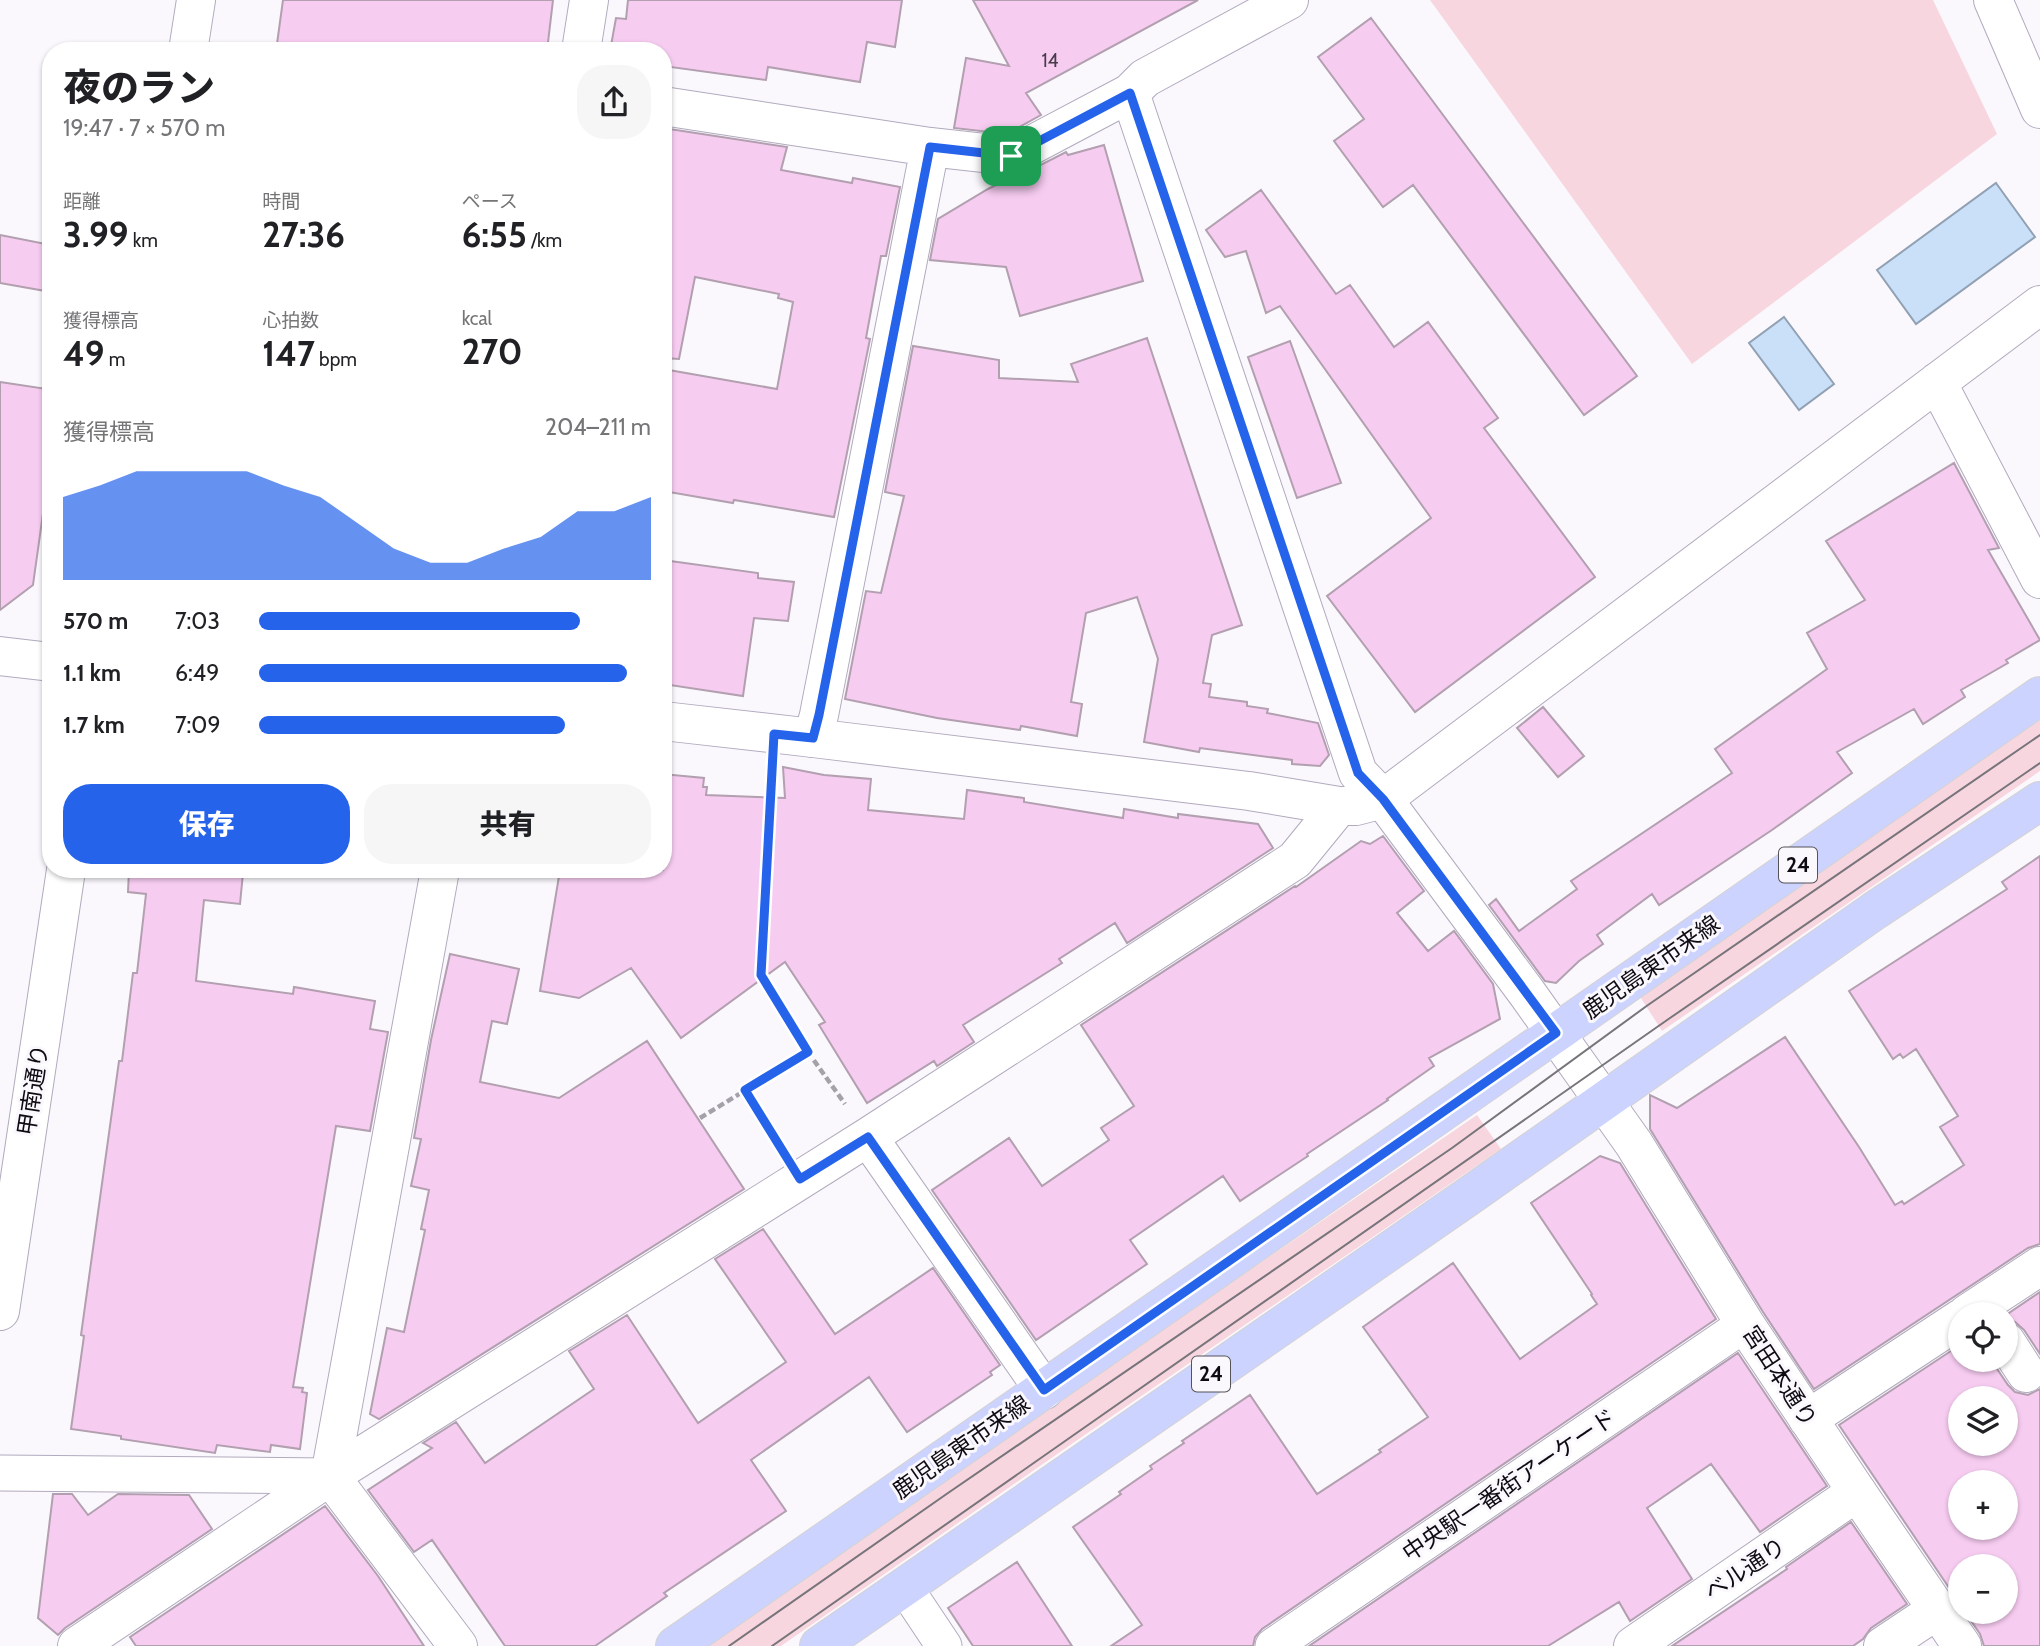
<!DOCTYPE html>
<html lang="ja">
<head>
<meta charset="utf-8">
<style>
	:root { --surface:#fff; --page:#f6f6f6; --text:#202124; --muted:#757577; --accent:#2563eb }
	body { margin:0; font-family:Cabin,"Noto Sans JP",sans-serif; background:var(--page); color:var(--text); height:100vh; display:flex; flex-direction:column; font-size:26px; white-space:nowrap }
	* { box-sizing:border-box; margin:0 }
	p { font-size:23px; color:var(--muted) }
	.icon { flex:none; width:38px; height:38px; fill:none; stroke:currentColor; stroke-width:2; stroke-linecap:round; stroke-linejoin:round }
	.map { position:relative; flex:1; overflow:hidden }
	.sheet { position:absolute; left:42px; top:42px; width:630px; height:836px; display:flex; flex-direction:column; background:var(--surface); border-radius:28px; box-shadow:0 2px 5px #0004 }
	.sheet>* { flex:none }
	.controls { position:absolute; left:1948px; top:1302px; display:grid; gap:14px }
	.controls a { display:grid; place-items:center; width:70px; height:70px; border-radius:50%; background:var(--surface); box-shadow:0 2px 5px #0004; font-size:35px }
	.pin { position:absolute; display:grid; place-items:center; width:60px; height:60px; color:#fff; margin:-30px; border-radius:14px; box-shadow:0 4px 10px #0006 }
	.round { display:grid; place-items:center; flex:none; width:74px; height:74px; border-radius:28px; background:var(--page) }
	.head { display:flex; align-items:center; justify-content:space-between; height:119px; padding:0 21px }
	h1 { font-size:38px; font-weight:800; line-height:52px }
	.figures { display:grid; grid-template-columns:repeat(3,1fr); gap:10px; height:119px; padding:7px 21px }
	.figures div { display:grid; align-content:center }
	.figures b { font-size:35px; font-weight:800 }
	.figures small { font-size:19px; font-weight:400 }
	.figures p { font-size:19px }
	.chart { height:196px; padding:14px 21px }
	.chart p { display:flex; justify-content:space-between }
	.chart svg { width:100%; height:126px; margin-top:7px; fill:var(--accent); opacity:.7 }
	.action { display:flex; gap:14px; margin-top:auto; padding:14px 21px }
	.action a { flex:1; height:80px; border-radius:28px; background:var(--accent); color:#fff; font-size:28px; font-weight:800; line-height:80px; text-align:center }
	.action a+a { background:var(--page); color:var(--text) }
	ul { padding:0 21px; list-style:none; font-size:23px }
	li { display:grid; grid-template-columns:112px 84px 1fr; align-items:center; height:52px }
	li i { height:18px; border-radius:9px; background:var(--accent) }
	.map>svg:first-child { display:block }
	.green { fill:#f8d6e0 }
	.water { fill:#c9e0f8; stroke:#91a0b3; stroke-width:2 }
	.building { fill:#f7ccf1; stroke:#b29faf; stroke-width:2; fill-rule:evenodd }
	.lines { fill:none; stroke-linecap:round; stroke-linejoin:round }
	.pedestrian-casing { stroke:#b2aabe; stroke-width:37 }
	.minor-casing { stroke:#b2aabe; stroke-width:40 }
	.tertiary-casing { stroke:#b2aabe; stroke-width:40 }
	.primary-casing { stroke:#d4d3d4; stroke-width:40 }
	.path { stroke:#a4a2a8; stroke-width:4.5; stroke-dasharray:7 3.5; stroke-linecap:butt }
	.pedestrian { stroke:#fff; stroke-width:35 }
	.minor { stroke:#fff; stroke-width:38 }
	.tertiary { stroke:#fff; stroke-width:38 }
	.primary { stroke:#cbd3fe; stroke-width:38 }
	.tram { stroke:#77747a; stroke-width:2 }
	.route-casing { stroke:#fff; stroke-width:14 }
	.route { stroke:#2563eb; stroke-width:9 }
	.labels { text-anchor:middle; stroke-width:6; stroke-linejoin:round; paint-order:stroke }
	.number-label { font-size:19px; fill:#483b4a }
	.shield { fill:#faf8fd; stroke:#555258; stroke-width:2 }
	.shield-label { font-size:21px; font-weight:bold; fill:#0e0b12 }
	.street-label { font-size:23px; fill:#0e0b12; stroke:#faf8fd }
</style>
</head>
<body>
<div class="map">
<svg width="2040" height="1646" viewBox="0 0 2040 1646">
	<rect width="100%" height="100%" fill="#faf8fd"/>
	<!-- green -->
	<path class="green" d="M1430,0h503l64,134 -305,230z
		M2040,720v51l-378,260 -23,-36z
		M1477,1115l24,34 -428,294 -292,203h-74l342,-239z"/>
	<!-- water -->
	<path class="water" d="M1996,183l39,54 -119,87 -39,-54z
		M1784,317l50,67 -35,26 -50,-67z"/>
	<!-- building -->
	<path class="building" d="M283,0h270l-6,51h-271z
		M628,0h274l-7,47 -28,-5 -7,40 -92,-15 -2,13 -103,-14v-15h-53l6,-33 10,1z
		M973,0h225l-172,93 15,22 -34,19 -53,-6 12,-70 43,8z
		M1371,18l266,358 -53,39 -171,-230 -30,22 -49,-66 30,-22 -46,-62z
		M663,128l124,19 -6,23 71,13 1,-5 47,9 -14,69h-5l-15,82 4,1 -36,178 -100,-17 -1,3 -70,-12v-122l114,20 16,-87 -15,-4 1,-4 -84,-17 -16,82 -16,-1z
		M1104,145l39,136 -123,35 -14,-49 -76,-7 8,-41 50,-30 22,-11 11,-3 45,-23 2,3z
		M1261,190l75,104 14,-9 44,62 34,-25 70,96 -14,10 111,149 -180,135 -88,-116 104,-78 -151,-212 -14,7 -20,-62 -21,6 -19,-27z
		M0,235l51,10v47l-51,-9z
		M1147,338l95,287 -30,10 -9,48 8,1 -2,13 38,5v4l21,3 -1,4 51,10 11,32 -9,11 -28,-2v-4l-92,-12 -1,4 -55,-10 14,-83 -21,-62 -51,16 -15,89 11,2 -5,32 -56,-10 -1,4 -83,-12 -92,-19 21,-108 15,2 23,-97 -19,-4 28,-146 86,14v18l79,4 -7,-18z
		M1290,341l51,142 -44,15 -49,-141z
		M0,382l47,7 -1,9 5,1v57l-18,129 -33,25z
		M1954,463l45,85 -11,2 52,90 -34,20 2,3 -47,27 4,7 -42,27 -9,-15 -77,43 15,21 -80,57 -113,75 -7,-11 -55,41 6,9 -24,17 -23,22 -11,-2 -56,-76 7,-6 23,32 58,-42 -6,-8 161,-108 -17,-24 112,-80 -20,-36 58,-33 -39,-59z
		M663,560l95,13v5l36,4 -6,39 -34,-3 -11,78 -80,-12z
		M1543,707l41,49 -26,21 -41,-49z
		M783,767l41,8 47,4 -3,31 96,9 3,-29 57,8v4l99,16 1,-9 54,9v-4l80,10 15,24 -146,95 -12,-20 -56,36 3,4 -99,62 11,17 -37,24 -3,-5 -67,42 -48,-78 6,-3 -40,-60 -104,76 -50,-70 -52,30 -39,-7 20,-121h103v-96l41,4 -1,9h4l-1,8 79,3z
		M1383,836l41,55 -27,22 31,38 26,-20 39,53 7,35 -71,39 5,8 -47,33 1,1 -81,54 1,2 -68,45 -17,-25 -93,64 17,24 -111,76 -104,-150 77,-52 33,48 67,-46 -8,-12 33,-22 -53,-81 214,-139 1,1 65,-46 9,3z
		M2040,856v388l-12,4 -214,141 -51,-77 -113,-183v-34l27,13 108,-71 74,110 36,58 7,-4 2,3 60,-39 -24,-38 18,-11 -42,-67 -13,9 -3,-4 -7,5 -44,-68 158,-102 -5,-7z
		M129,870h89l25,3 -3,31 -36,-4 -8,81 97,13 1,-7 81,14 -5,28 18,3 -18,99 -34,-5 -43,261 10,1 -1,4 5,1 -7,56 -29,-4 -1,7 -53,-7 -2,8 -94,-14v-3l-50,-7 13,-93 -3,-1 38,-274h3l11,-88h4l9,-79 -18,-2z
		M450,954l69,15 -12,55 -15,-3 -12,61 79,16 88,-57 97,148 -365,230 -9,-5 17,-86 17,4 21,-102 -4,-1 8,-39 -18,-4 10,-47 -7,-1 17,-98z
		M1600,1156l20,7 96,156 -454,310 -7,8 -2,9h-142l31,-21 -69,-98 48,-33 -2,-2 33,-23 -2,-3 34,-23 -2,-2 68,-46 67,99 64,-42 -2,-2 49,-33 -65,-90 90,-64 67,96 77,-55 -6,-9 1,-1 -61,-91z
		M763,1229l72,105 98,-66 67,97 -10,7 2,3 -85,57 -38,-55 -118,83 35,51 -122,82 3,3 -72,50h-90l-73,-106 -18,12 -46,-62 64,-42 -9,-5 33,-21 29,41 109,-74 -25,-38 58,-36 71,108 88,-61 -71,-103z
		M2040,1292v62l-16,-24 -9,-8 -9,-2v-5z
		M1960,1345v15h31l17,25 7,7 13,3 12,-6v257h-56l-4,-12 -15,-22h41v-46h-46v38l-121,-179zM1960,1398h46v46h-46zM1960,1482h46v46h-46z
		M1738,1353l89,133 -67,46 -49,-68 -64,44 45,71 -62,42 -11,-19 -71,44h-239z
		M53,1494h19l16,21 30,-21 71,1 23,34 -147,99 -7,7 -20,-17z
		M325,1506l53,70 46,70h-288l-6,-9z
		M1851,1522l56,82 -36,24 -8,11 -10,7h-181l115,-77 -1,-2z
		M1017,1562l55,84h-99l-25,-38z"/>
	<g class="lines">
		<defs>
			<path id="pedestrian" d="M0,1473l330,3
				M904,1586l40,60
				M1273,1646l472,-322"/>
			<path id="minor" d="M1993,0l47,109
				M581,51l8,-51
				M1130,93l228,680 25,26 657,-494
				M663,106l267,41 81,9 119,-63 15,-15 144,-78
				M1937,382l103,197
				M813,738l6,-23 111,-568
				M440,870l-110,606 128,170
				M868,1137l176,253
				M1967,1314l73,-48
				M2006,1342l20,31
				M1808,1419l152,-100
				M77,1646l253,-170 538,-339 427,-277 44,-54
				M1633,1646l224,-154
				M1883,1646l54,-36"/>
			<path id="tertiary" d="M188,51l8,-51
				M0,656l51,6
				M663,721l150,17 436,53 90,15h17l27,-7 144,194 107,151 111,180 112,168 105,154
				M0,1311l66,-441"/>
			<path id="primary" d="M675,1646l1365,-950
				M819,1646l647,-448 408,-287 166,-110"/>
		</defs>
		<!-- pedestrian casing -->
		<use href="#pedestrian" class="pedestrian-casing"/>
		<!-- minor casing -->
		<use href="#minor" class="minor-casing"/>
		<!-- tertiary casing -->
		<use href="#tertiary" class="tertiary-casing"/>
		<!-- primary casing -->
		<use href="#primary" class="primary-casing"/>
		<!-- path -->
		<path class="path" d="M771,771l-10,204 47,77 37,52
			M745,1090l34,55
			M700,1118l108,-66"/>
		<!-- pedestrian -->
		<use href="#pedestrian" class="pedestrian"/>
		<!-- minor -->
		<use href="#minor" class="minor"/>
		<!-- tertiary -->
		<use href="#tertiary" class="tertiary"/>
		<!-- primary -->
		<use href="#primary" class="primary"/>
		<!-- tram -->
		<path class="tram" d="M729,1646l219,-153 504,-345 196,-143 392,-270
			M772,1646l898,-628 370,-255"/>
	</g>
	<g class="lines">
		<defs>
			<path id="route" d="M1130,93l228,680 25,26 173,234 -512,357 -176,-253 -68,42 -55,-89 63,-38 -47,-77 13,-241 39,4 6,-23 111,-568 81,9z"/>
		</defs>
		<!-- route casing -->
		<use href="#route" class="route-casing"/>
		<!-- route -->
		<use href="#route" class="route"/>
	</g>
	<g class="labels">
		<!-- number labels -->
		<g class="number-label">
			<text x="1050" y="67">14</text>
		</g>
		<!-- shield labels -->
		<g class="shield">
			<rect x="1779" y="847.5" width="38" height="35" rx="5"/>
			<rect x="1192" y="1356.5" width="38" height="35" rx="5"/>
		</g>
		<g class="shield-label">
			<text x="1798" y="872">24</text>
			<text x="1211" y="1381">24</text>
		</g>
		<!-- street labels -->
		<g class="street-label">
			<text transform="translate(1651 967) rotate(-35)" y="8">鹿児島東市来線</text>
			<text transform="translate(33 1090) rotate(-81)" y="8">甲南通り</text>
			<text transform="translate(1780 1376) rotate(57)" y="8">宮田本通り</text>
			<text transform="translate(961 1447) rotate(-35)" y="8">鹿児島東市来線</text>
			<text transform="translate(1509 1485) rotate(-34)" y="8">中央駅一番街アーケード</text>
			<text transform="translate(1745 1569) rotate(-34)" y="8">ベル通り</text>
		</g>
	</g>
</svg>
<div class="controls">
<a><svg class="icon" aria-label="locate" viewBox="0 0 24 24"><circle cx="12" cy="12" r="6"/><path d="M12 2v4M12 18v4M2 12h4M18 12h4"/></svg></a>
<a><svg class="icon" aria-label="layers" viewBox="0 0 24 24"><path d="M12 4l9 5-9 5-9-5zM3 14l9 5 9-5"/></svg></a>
<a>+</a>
<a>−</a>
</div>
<div class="pin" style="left:1011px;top:156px;background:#1e9e55"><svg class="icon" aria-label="arrive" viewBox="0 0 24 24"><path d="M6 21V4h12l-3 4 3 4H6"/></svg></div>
<section class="sheet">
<div class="head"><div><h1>夜のラン</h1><p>19:47 · 7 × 570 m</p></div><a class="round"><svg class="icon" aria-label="share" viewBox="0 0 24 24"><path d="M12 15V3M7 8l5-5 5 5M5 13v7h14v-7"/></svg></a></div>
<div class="figures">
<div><p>距離</p><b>3.99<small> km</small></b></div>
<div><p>時間</p><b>27:36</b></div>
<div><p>ペース</p><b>6:55<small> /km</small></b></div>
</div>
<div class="figures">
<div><p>獲得標高</p><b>49<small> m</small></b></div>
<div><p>心拍数</p><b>147<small> bpm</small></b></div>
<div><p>kcal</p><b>270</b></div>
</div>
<div class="chart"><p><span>獲得標高</span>204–211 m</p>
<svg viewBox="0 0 160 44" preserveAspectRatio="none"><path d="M0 44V15L10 11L20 6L30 6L40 6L50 6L60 11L70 15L80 24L90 33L100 38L110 38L120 33L130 29L140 20L150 20L160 15V44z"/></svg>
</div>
<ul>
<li><b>570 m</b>7:03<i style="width:82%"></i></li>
<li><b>1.1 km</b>6:49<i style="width:94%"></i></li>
<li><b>1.7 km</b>7:09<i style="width:78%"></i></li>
</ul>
<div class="action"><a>保存</a><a>共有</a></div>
</section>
</div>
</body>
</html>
